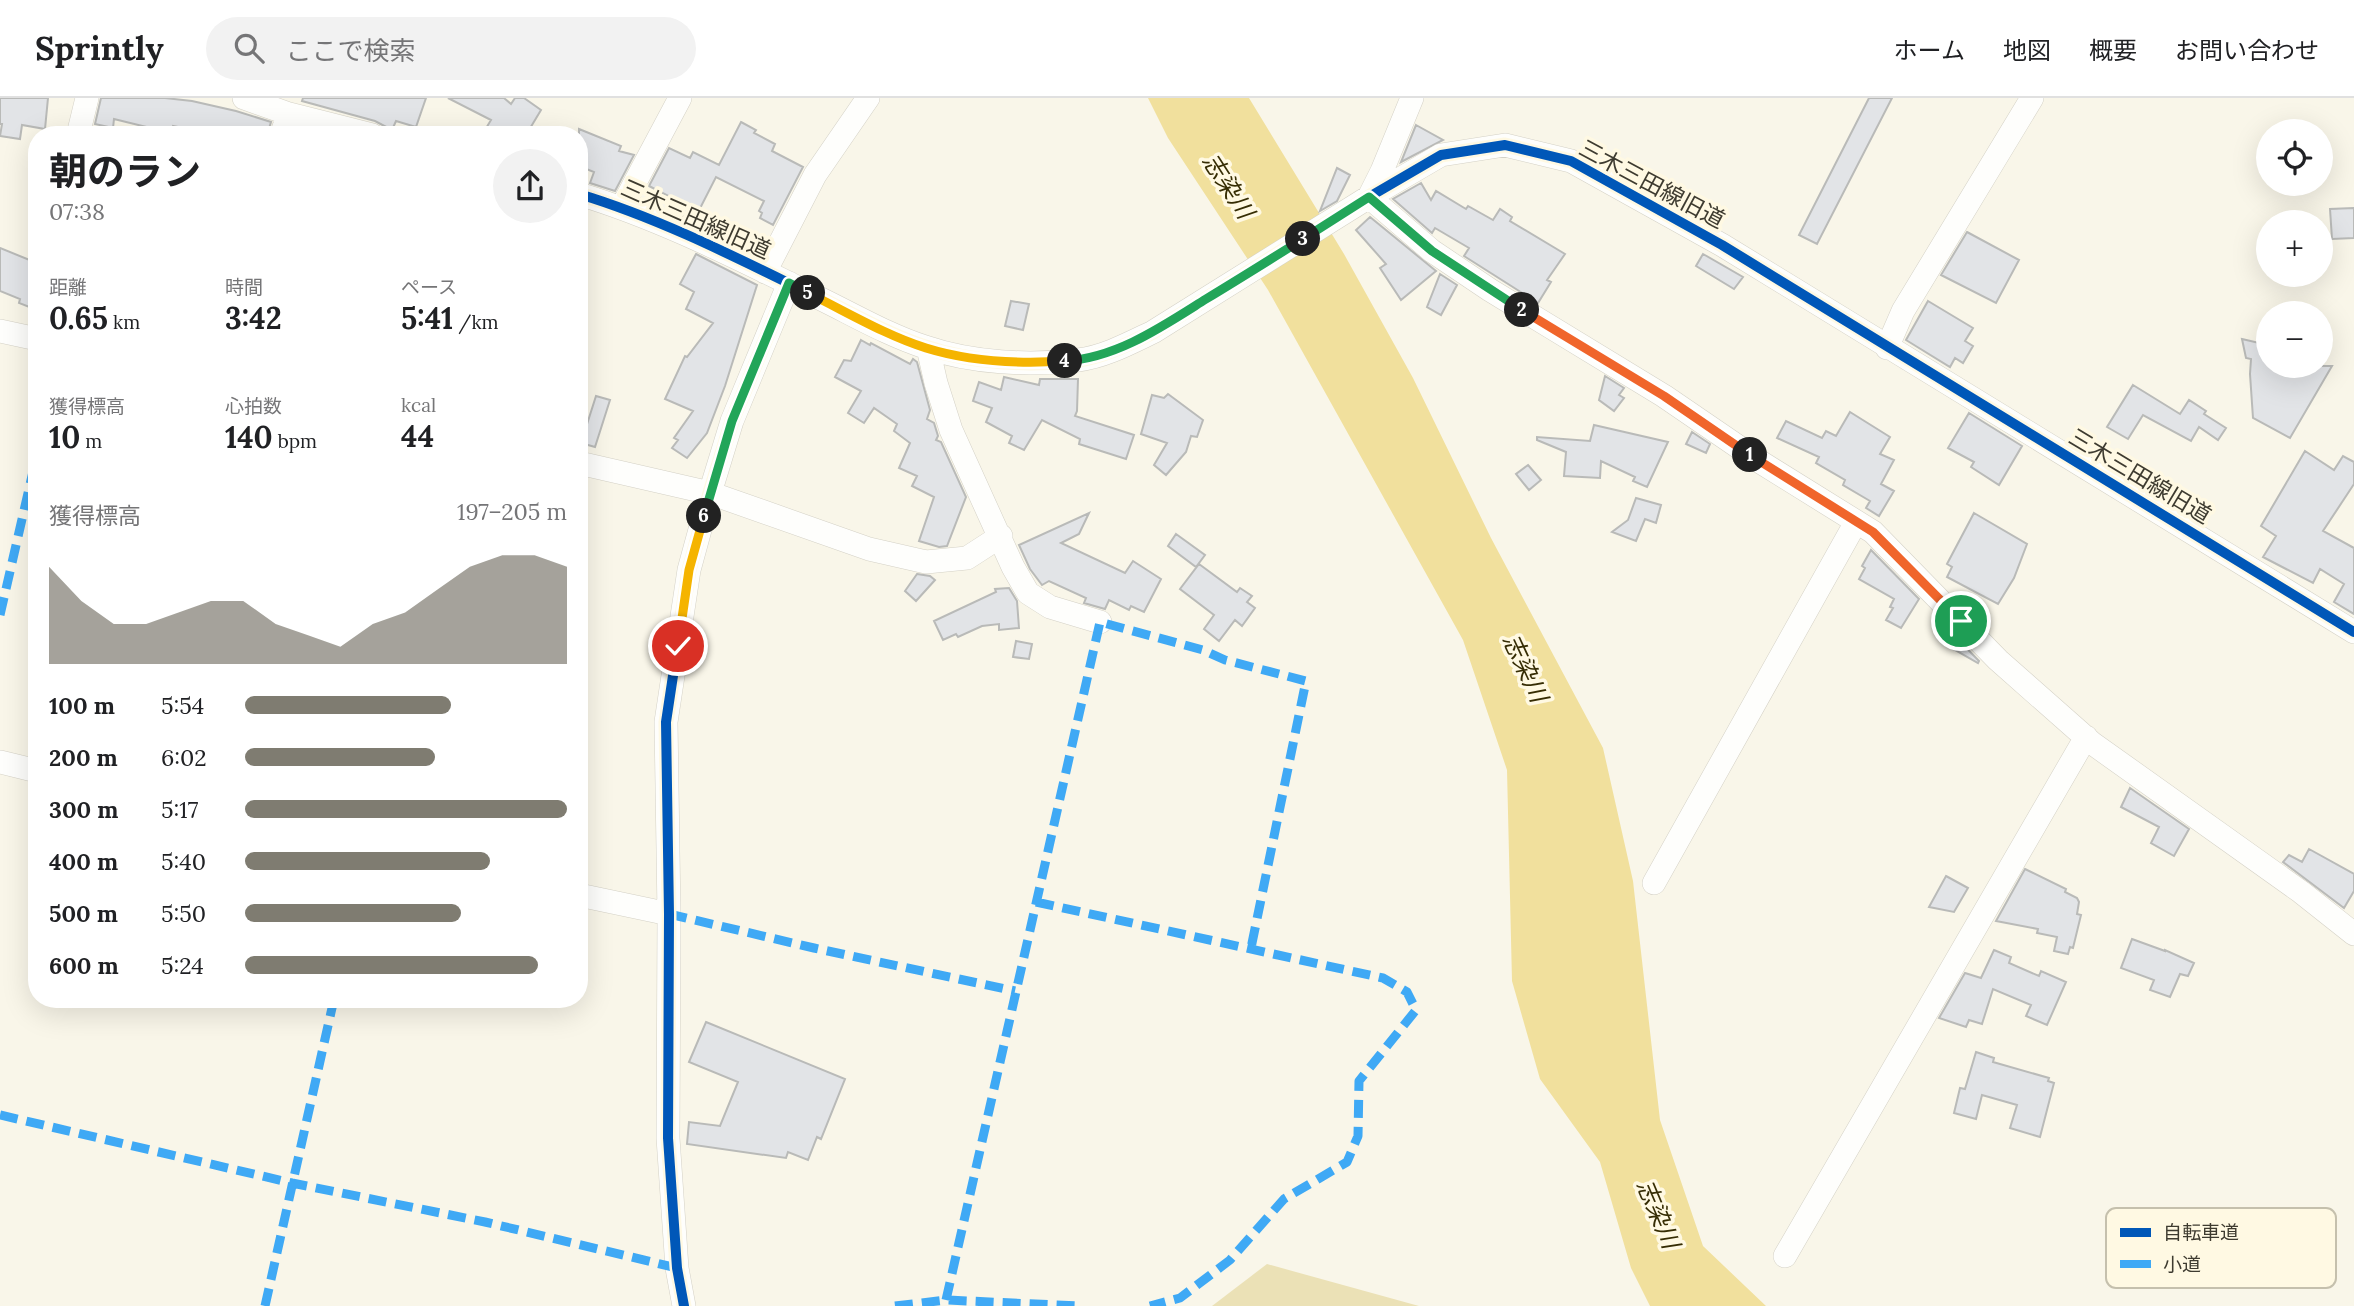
<!DOCTYPE html>
<html lang="ja">
<head>
<meta charset="utf-8">
<style>
	:root { --surface:#fff; --page:#f2f2f2; --text:#202124; --muted:#757577; --line:#e0e0e0; --accent:#7f7c71 }
	body { margin:0; font-family:Lora,"Noto Sans JP",serif; background:var(--page); color:var(--text); height:100vh; display:flex; flex-direction:column; font-size:26px; white-space:nowrap }
	* { box-sizing:border-box; margin:0 }
	p { font-size:23px; color:var(--muted) }
	.icon { flex:none; width:38px; height:38px; fill:none; stroke:currentColor; stroke-width:2; stroke-linecap:round; stroke-linejoin:round }
	.map { position:relative; flex:1; overflow:hidden }
	.sheet { position:absolute; left:28px; top:28px; width:560px; height:882px; display:flex; flex-direction:column; background:var(--surface); border-radius:28px; box-shadow:0 7px 28px #0002 }
	.sheet>* { flex:none }
	.fabs { position:absolute; left:2256px; top:21px; display:grid; gap:14px }
	.fabs a { display:grid; place-items:center; width:77px; height:77px; border-radius:50%; background:var(--surface); box-shadow:0 7px 28px #0002; font-size:35px }
	.pin { position:absolute; display:grid; place-items:center; width:60px; height:60px; color:#fff; margin:-30px; border:4px solid #fff; border-radius:50%; box-shadow:0 2px 7px #0007 }
	.km { position:absolute; width:35px; height:35px; margin:-18px; border-radius:50%; background:#222; color:#fff; font-size:19px; line-height:35px; text-align:center }
	.round { display:grid; place-items:center; flex:none; width:74px; height:74px; border-radius:37px; background:var(--page) }
	.headline { display:flex; align-items:center; justify-content:space-between; height:119px; padding:0 21px }
	h1 { font-size:38px; font-weight:700; line-height:52px }
	.figures { display:grid; grid-template-columns:repeat(3,1fr); gap:10px; height:119px; padding:7px 21px }
	.figures div { display:grid; align-content:center }
	.figures b { font-size:30px; font-weight:700 }
	.figures small { font-size:19px; font-weight:400 }
	.figures p { font-size:19px }
	.chart { height:196px; padding:14px 21px }
	.chart p { display:flex; justify-content:space-between }
	.chart svg { width:100%; height:126px; margin-top:7px; fill:var(--accent); opacity:.7 }
	ul { padding:0 21px; list-style:none; font-size:23px }
	li { display:grid; grid-template-columns:112px 84px 1fr; align-items:center; height:52px }
	li i { height:18px; border-radius:9px; background:var(--accent) }
	header { display:flex; align-items:center; gap:42px; box-sizing:border-box; height:98px; padding:0 35px; background:var(--surface); border-bottom:2px solid var(--line) }
	header strong { font-size:33px }
	nav { display:flex; gap:38px; margin-inline-start:auto; font-size:24px }
	.search { width:490px; height:63px; background:var(--page); display:flex; align-items:center; gap:18px; box-sizing:border-box; padding:0 24px; border-radius:38px; color:var(--muted); font-size:26px }
	.map>svg:first-child { display:block }
	.green { fill:#ebe1b6 }
	.water { fill:#f1e09d }
	.building { fill:#e2e4e7; stroke:#b9bab8; stroke-width:2 }
	.lines { fill:none; stroke-linecap:round; stroke-linejoin:round }
	.minor-casing { stroke:#d4d1c6; stroke-width:24 }
	.minor { stroke:#fefefc; stroke-width:23 }
	.quiet { stroke:#3fa9f5; stroke-width:9; stroke-dasharray:18 9; stroke-linecap:butt }
	.cycleway-casing { stroke:#fff9e3; stroke-width:15 }
	.cycleway { stroke:#0057b8; stroke-width:10 }
	.split-1-casing { stroke:#fff; stroke-width:14 }
	.split-2-casing { stroke:#fff; stroke-width:14 }
	.split-3-casing { stroke:#fff; stroke-width:14 }
	.split-4-casing { stroke:#fff; stroke-width:14 }
	.split-5-casing { stroke:#fff; stroke-width:14 }
	.split-6-casing { stroke:#fff; stroke-width:14 }
	.split-7-casing { stroke:#fff; stroke-width:14 }
	.split-1 { stroke:#f0652b; stroke-width:9 }
	.split-2 { stroke:#f0652b; stroke-width:9 }
	.split-3 { stroke:#22a559; stroke-width:9 }
	.split-4 { stroke:#22a559; stroke-width:9 }
	.split-5 { stroke:#f5b400; stroke-width:9 }
	.split-6 { stroke:#22a559; stroke-width:9 }
	.split-7 { stroke:#f5b400; stroke-width:9 }
	.labels { text-anchor:middle; stroke-width:7; stroke-linejoin:round; paint-order:stroke }
	.street-label { font-size:23px; fill:#3e3b30; stroke:#fff9e3 }
	.water-label { font-size:24px; font-style:italic; fill:#362d04; stroke:#fff9e3 }
	.key { fill:#fff9e3; stroke:#c5c0ad; stroke-width:2 }
	.key-label { font-size:19px; fill:#3e3b30 }
</style>
</head>
<body>
<header>
<strong>Sprintly</strong>
<div class="search"><svg class="icon" aria-label="search" viewBox="0 0 24 24"><circle cx="10" cy="10" r="6"/><path d="M15 15l6 6"/></svg>ここで検索</div>
<nav><a>ホーム</a><a>地図</a><a>概要</a><a>お問い合わせ</a></nav>
</header>
<div class="map">
<svg width="2354" height="1208" viewBox="0 0 2354 1208">
	<rect width="100%" height="100%" fill="#f9f6e9"/>
	<!-- green -->
	<path class="green" d="M1267,1166l152,42h-207z"/>
	<!-- water -->
	<path class="water" d="M1148,0h101l95,156 69,124 78,160 112,210 30,133 27,239 43,126 63,60h-116l-19,-38 -31,-106 -60,-83 -28,-98 -5,-211 -44,-130 -195,-350 -100,-152z"/>
	<!-- building -->
	<path class="building" d="M0,0h48l-3,31 -23,-4 -2,14 -20,-3 2,-12h-2z
		M101,0h64l27,3 44,10 35,11 -4,13h-52l-42,-9 -2,7 -57,-14 -1,9 -18,-4z
		M303,0h123l-10,29 -20,-6 -4,9 -17,-9 -73,-20z
		M448,0h56l7,6 4,-6h9l17,12 -15,25h-44l9,-15z
		M1869,0h23l-75,146 -18,-9z
		M741,24l15,8 -2,3 21,11 -3,7 31,16 -30,58 -13,-7 2,-5 -3,-2 5,-10 -48,-24 -23,45 -18,-10 5,-10 -31,-16 20,-38 21,10 3,-6 26,13z
		M1416,27l27,15 -42,22z
		M579,31l42,17 -2,5 15,4 -19,36 -25,-8 4,-11 -15,-6z
		M1337,70l13,7 -13,26 -17,10z
		M1421,85l10,17 5,-9 30,18 2,-3 25,14 7,-11 12,8 -2,4 55,33 -18,26 4,2 -13,21 -74,-47 5,-8 -34,-20 -3,5 -39,-34z
		M2354,110v30l-22,1 -2,-30z
		M1370,119l66,54 -35,29 -21,-32 6,-4 -30,-34z
		M1967,134l52,28 -23,43 -55,-28z
		M0,150l37,15v47l-18,-7 1,-4 -20,-8z
		M696,156l61,31 -32,101 -18,47 -20,25 -15,-10 6,-8 -4,-2 19,-27 -28,-12 20,-43 2,1 26,-34 -27,-14 8,-17 -14,-8z
		M1703,156l40,23 -9,12 -38,-23z
		M1440,176l17,11 -16,30 -14,-8z
		M1011,203l18,3 -6,26 -18,-4z
		M1928,203l45,27 -8,13 8,5 -10,17 -8,-5 -5,9 -44,-27z
		M2242,241l26,6v21h64l-42,72 -37,-20 -3,-44 1,-15 -5,-1z
		M861,242l9,5 1,-2 39,21 3,-5 4,3 13,48 -3,9 7,4 4,13 -2,4 5,2 25,55 -19,49 -8,1 -20,-6 15,-44 -22,-11 5,-10 -18,-8 11,-25 -16,-12 3,-7 -23,-16 -10,15 -16,-10 13,-22 -26,-14 9,-17 7,1z
		M1605,278l19,12 -5,7 5,3 -10,13 -15,-11z
		M1004,279l35,8 1,-6h38l-1,32 -2,5 59,19 -8,24 -47,-15 1,-5 -38,-19 -18,30 -15,-7 3,-7 -26,-14 6,-14 -19,-7 6,-19 22,8z
		M2133,287l47,29 9,-14 17,11 -2,3 22,14 -8,12 -19,-13 -8,14 -48,-26 -15,24 -21,-12z
		M1168,296l35,26 -6,17 -6,-1 -5,16 -20,23 -12,-10 13,-22 -26,-9 11,-39 12,3z
		M596,298l14,4 -15,47 -14,-4z
		M1850,314l40,25 -10,17 14,6 -13,24 13,7 -15,25 -13,-8 4,-7 -27,-16 2,-5 -29,-17 3,-6 -42,-19 9,-17 36,17 4,-7 10,5z
		M1969,315l53,33 -23,39 -28,-18 3,-5 -26,-14z
		M1594,327l74,17 -21,45 -14,-6 2,-4 -34,-16 -1,17 -36,-2 2,-24 -29,-12v-3l53,4z
		M1692,334l18,12 -4,9 -20,-9z
		M2305,353l29,19 9,-14 11,6v22l-31,47 31,17v66l-20,-12 10,-18 -24,-15 -7,14 -50,-26 13,-21 -15,-10z
		M1528,367l13,15 -12,10 -13,-16z
		M1636,400l25,7 -5,18 -11,-4 -9,22 -24,-9 16,-12z
		M1089,415l-10,21 -18,9 64,30 8,-12 28,18 -17,33 -13,-6 -2,4 -20,-10 -4,9 -21,-6 2,-5 -37,-17 -7,4 -12,-16 -11,-24z
		M1974,415l53,31 -13,34 -16,26 -51,-27 5,-10 -5,-3z
		M1176,436l29,21 -9,12 -28,-21z
		M1871,452l48,49 -18,29 -15,-8 7,-12 -3,-1 4,-8 -35,-20 6,-11 -3,-2z
		M1199,466l38,28 3,-4 12,8 -5,6 8,6 -13,18 -7,-6 -16,21 -15,-12 10,-14 -34,-26z
		M917,476l13,2 5,4 -19,21 -11,-10z
		M1009,490l8,13 2,27 -20,2v-6l-17,2 -24,11 -2,-3 -13,6 -9,-19 62,-29 -1,-3z
		M1943,526l36,37 -1,2 -28,-16 3,-6 -14,-8z
		M1016,543l16,3 -3,15 -16,-2z
		M2130,690l59,41 -15,27 -23,-13 8,-16 -38,-20z
		M2309,751l45,25v17l-10,17 -61,-46 6,-7 13,7z
		M2025,771l41,20 -1,3 12,6 2,4 -2,12 4,1 -8,33 -3,-1 -2,7 -14,-3 3,-14 -20,-4 1,-4 -42,-8z
		M1946,778l22,12 -14,24 -25,-5z
		M2132,841l33,12v-1l29,13 -6,13 -8,-2 -10,23 -20,-7 4,-10 -33,-12z
		M1994,852l17,7 -2,6 30,13 2,-5 25,11 -19,43 -21,-9 5,-11 -38,-16 -11,35 -13,-4 -3,7 -27,-9 26,-45 16,5z
		M706,924l139,57 -24,60 -4,-2 -9,23 -20,-8 -2,6 -99,-14 2,-22 31,4 18,-44 -49,-20z
		M1976,954l18,6 -1,4 56,16 -1,3 6,2 -14,54 -30,-9 7,-23 -35,-10 -6,24 -22,-6 6,-25 5,1z"/>
	<g class="lines">
		<defs>
			<path id="minor" d="M244,0l45,16 83,21
				M1412,0l-30,73 -13,26 63,54 58,39 174,106 98,67 111,69 125,128 94,83 209,149 53,42
				M78,37l9,-37
				M281,37l8,-21
				M579,96c83,25 162,66 240,104 35,17 69,37 106,49 47,16 104,19 153,13 26,-3 52,-17 75,-28l216,-135 72,-42 64,-10 66,16 151,84 632,387
				M622,109l58,-109
				M765,174l50,-97 53,-77
				M0,233l37,8
				M928,250l8,35 15,47 62,137 15,26 22,14 50,15
				M1887,250l16,-37 129,-213
				M579,365l131,30 159,56 57,13 41,-4 34,-22
				M0,664l37,9
				M1654,785l202,-361
				M579,797l90,19
				M1785,1158l301,-519
				M684,1208l-7,-38 -9,-130 1,-224 -3,-192 23,-152 21,-77 22,-72 57,-138"/>
		</defs>
		<!-- minor casing -->
		<use href="#minor" class="minor-casing"/>
		<!-- minor -->
		<use href="#minor" class="minor"/>
		<!-- quiet -->
		<path class="quiet" d="M0,517l37,-161
			M1036,804l347,76 24,14 9,18 -57,71 -1,55 -11,26 -63,37 -54,61 -50,38 -30,8
			M669,816l145,34 201,43
			M0,1017l292,68 193,39 192,46
			M946,1202l154,-678 103,28 22,10 81,21 -55,267
			M265,1208l69,-307
			M895,1208l51,-6 132,6"/>
		<defs>
			<path id="cycleway" d="M579,96c83,25 162,66 240,104 35,17 69,37 106,49 47,16 104,19 153,13 26,-3 52,-17 75,-28l216,-135 72,-42 64,-10 66,16 151,84 632,387
				M684,1208l-7,-38 -9,-130 1,-224 -3,-192 23,-152 21,-77 22,-72 57,-138"/>
		</defs>
		<!-- cycleway casing -->
		<use href="#cycleway" class="cycleway-casing"/>
		<!-- cycleway -->
		<use href="#cycleway" class="cycleway"/>
	</g>
	<g class="lines">
		<defs>
			<path id="split-1" d="M1750,357l123,77 88,89"/>
			<path id="split-2" d="M1522,212l142,86 86,59"/>
			<path id="split-3" d="M1303,141l66,-42 63,54 90,59"/>
			<path id="split-4" d="M1065,263c52,-3 98,-35 141,-62 33,-20 65,-40 97,-60"/>
			<path id="split-5" d="M808,195c39,19 77,42 118,55 45,14 92,16 139,13"/>
			<path id="split-6" d="M704,418l28,-95 57,-138 19,10"/>
			<path id="split-7" d="M678,548l11,-76 15,-54"/>
		</defs>
		<!-- split-1 casing -->
		<use href="#split-1" class="split-1-casing"/>
		<!-- split-2 casing -->
		<use href="#split-2" class="split-2-casing"/>
		<!-- split-3 casing -->
		<use href="#split-3" class="split-3-casing"/>
		<!-- split-4 casing -->
		<use href="#split-4" class="split-4-casing"/>
		<!-- split-5 casing -->
		<use href="#split-5" class="split-5-casing"/>
		<!-- split-6 casing -->
		<use href="#split-6" class="split-6-casing"/>
		<!-- split-7 casing -->
		<use href="#split-7" class="split-7-casing"/>
		<!-- split-1 -->
		<use href="#split-1" class="split-1"/>
		<!-- split-2 -->
		<use href="#split-2" class="split-2"/>
		<!-- split-3 -->
		<use href="#split-3" class="split-3"/>
		<!-- split-4 -->
		<use href="#split-4" class="split-4"/>
		<!-- split-5 -->
		<use href="#split-5" class="split-5"/>
		<!-- split-6 -->
		<use href="#split-6" class="split-6"/>
		<!-- split-7 -->
		<use href="#split-7" class="split-7"/>
	</g>
	<g class="labels">
		<!-- street labels -->
		<g class="street-label">
			<text transform="translate(1652 86) rotate(28)" y="8">三木三田線旧道</text>
			<text transform="translate(696 121) rotate(24)" y="8">三木三田線旧道</text>
			<text transform="translate(2140 378) rotate(31)" y="8">三木三田線旧道</text>
		</g>
		<!-- water labels -->
		<g class="water-label">
			<text transform="translate(1228 88) rotate(57)" y="8">志染川</text>
			<text transform="translate(1525 570) rotate(65)" y="8">志染川</text>
			<text transform="translate(1658 1116) rotate(67)" y="8">志染川</text>
		</g>
	</g>
	<!-- legend -->
	<rect x="2106" y="1110" width="230" height="80" rx="10" class="key"/>
	<rect x="2120" y="1130" width="31" height="9" fill="#0057b8"/>
	<rect x="2120" y="1162" width="31" height="8" fill="#3fa9f5"/>
	<g class="key-label">
		<text x="2163" y="1141">自転車道</text>
		<text x="2163" y="1173">小道</text>
	</g>
</svg>
<div class="fabs">
<a><svg class="icon" aria-label="locate" viewBox="0 0 24 24"><circle cx="12" cy="12" r="6"/><path d="M12 2v4M12 18v4M2 12h4M18 12h4"/></svg></a>
<a>+</a>
<a>−</a>
</div>
<div class="pin" style="left:1961px;top:523px;background:#1e9e55"><svg class="icon" aria-label="arrive" viewBox="0 0 24 24"><path d="M6 21V4h12l-3 4 3 4H6"/></svg></div>
<div class="pin" style="left:678px;top:548px;background:#d93025"><svg class="icon" aria-label="check" viewBox="0 0 24 24"><path d="M5 12l5 5 9-10"/></svg></div>
<b class="km" style="left:1750px;top:357px">1</b>
<b class="km" style="left:1522px;top:212px">2</b>
<b class="km" style="left:1303px;top:141px">3</b>
<b class="km" style="left:1065px;top:263px">4</b>
<b class="km" style="left:808px;top:195px">5</b>
<b class="km" style="left:704px;top:418px">6</b>
<section class="sheet">
<div class="headline"><div><h1>朝のラン</h1><p>07:38</p></div><a class="round"><svg class="icon" aria-label="share" viewBox="0 0 24 24"><path d="M12 15V3M7 8l5-5 5 5M5 13v7h14v-7"/></svg></a></div>
<div class="figures">
<div><p>距離</p><b>0.65<small> km</small></b></div>
<div><p>時間</p><b>3:42</b></div>
<div><p>ペース</p><b>5:41<small> /km</small></b></div>
</div>
<div class="figures">
<div><p>獲得標高</p><b>10<small> m</small></b></div>
<div><p>心拍数</p><b>140<small> bpm</small></b></div>
<div><p>kcal</p><b>44</b></div>
</div>
<div class="chart"><p><span>獲得標高</span>197–205 m</p>
<svg viewBox="0 0 160 44" preserveAspectRatio="none"><path d="M0 44V10L10 22L20 30L30 30L40 26L50 22L60 22L70 30L80 34L90 38L100 30L110 26L120 18L130 10L140 6L150 6L160 10V44z"/></svg>
</div>
<ul>
<li><b>100 m</b>5:54<i style="width:64%"></i></li>
<li><b>200 m</b>6:02<i style="width:59%"></i></li>
<li><b>300 m</b>5:17<i style="width:100%"></i></li>
<li><b>400 m</b>5:40<i style="width:76%"></i></li>
<li><b>500 m</b>5:50<i style="width:67%"></i></li>
<li><b>600 m</b>5:24<i style="width:91%"></i></li>
</ul>
</section>
</div>
</body>
</html>
